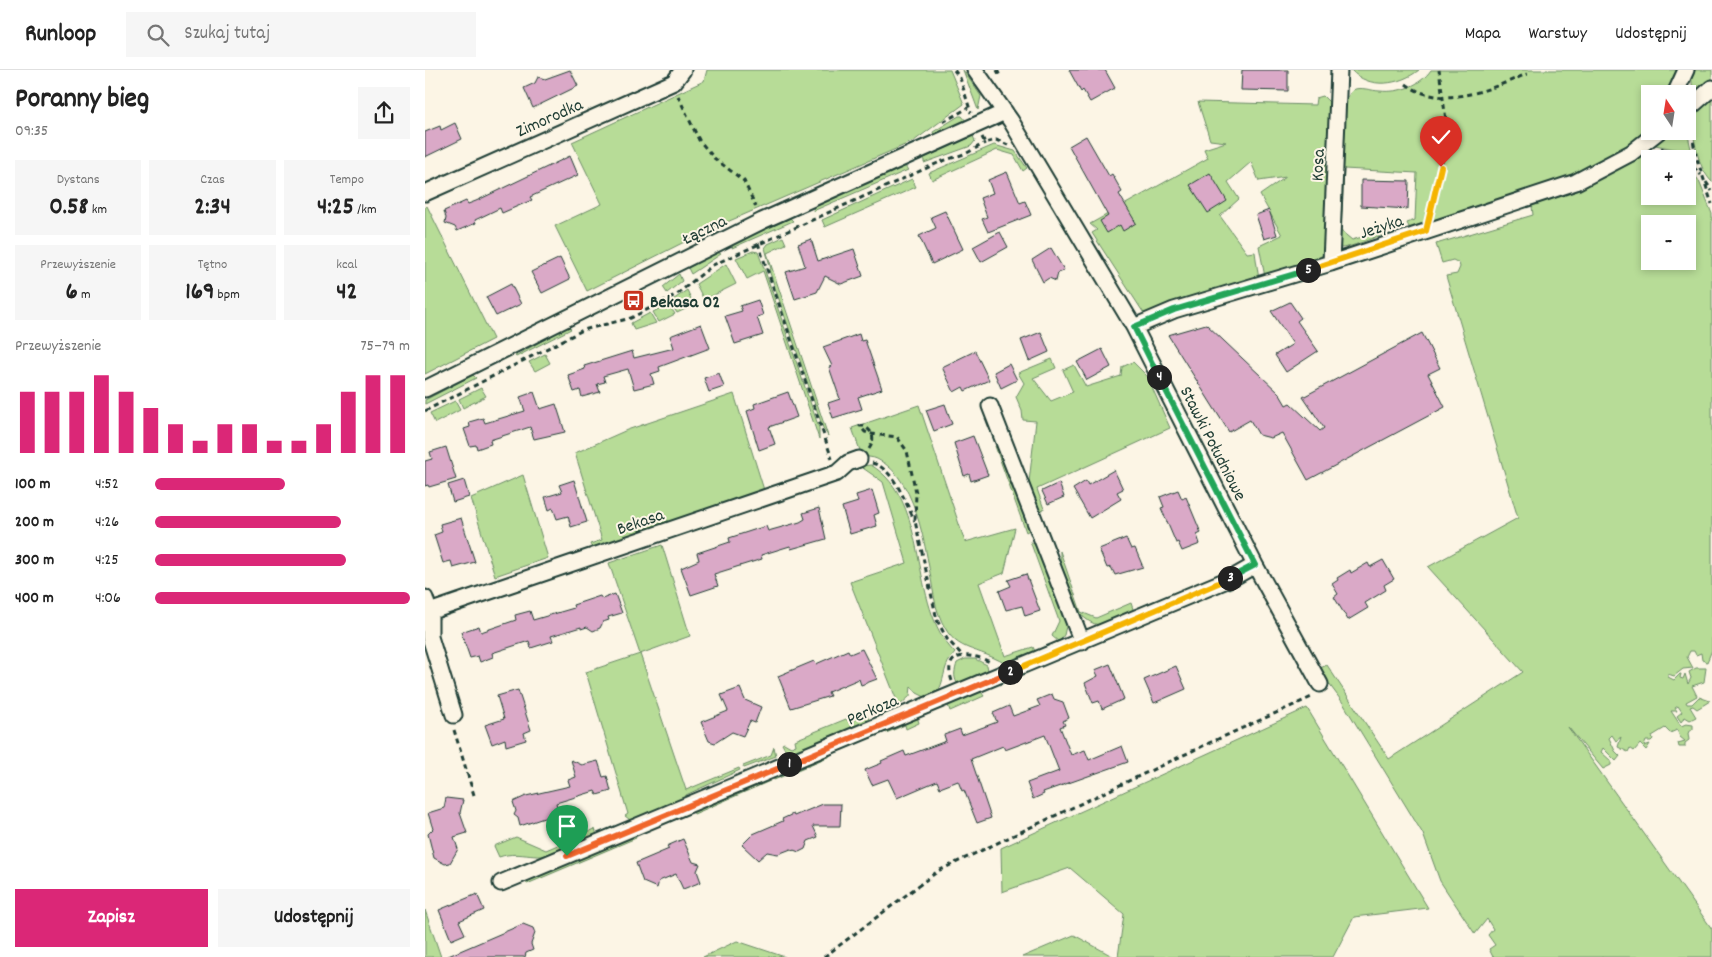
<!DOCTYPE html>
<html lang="pl">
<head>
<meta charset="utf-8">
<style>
	:root { --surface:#fff; --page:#f6f6f6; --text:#222; --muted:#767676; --line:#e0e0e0; --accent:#db2777 }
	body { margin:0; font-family:Dekko,sans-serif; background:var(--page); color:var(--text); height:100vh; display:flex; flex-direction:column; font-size:19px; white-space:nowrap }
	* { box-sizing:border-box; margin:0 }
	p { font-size:16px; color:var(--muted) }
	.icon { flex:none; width:28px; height:28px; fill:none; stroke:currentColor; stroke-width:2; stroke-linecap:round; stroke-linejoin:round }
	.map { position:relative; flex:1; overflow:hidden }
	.drawer { display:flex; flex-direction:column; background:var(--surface); width:425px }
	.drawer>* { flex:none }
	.needle { width:32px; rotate:348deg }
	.fabs { position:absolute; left:1216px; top:15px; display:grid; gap:10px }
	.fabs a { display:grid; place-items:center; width:55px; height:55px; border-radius:0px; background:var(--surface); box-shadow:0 2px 8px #0003; font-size:25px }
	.pin { position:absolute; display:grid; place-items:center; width:42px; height:42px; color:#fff; margin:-51px -21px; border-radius:50% 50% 50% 0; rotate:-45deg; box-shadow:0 0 5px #0007 }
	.pin .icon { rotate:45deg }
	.km { position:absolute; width:25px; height:25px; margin:-12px; border-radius:50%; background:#222; color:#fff; font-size:14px; line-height:25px; text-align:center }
	.round { display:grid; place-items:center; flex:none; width:52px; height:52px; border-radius:0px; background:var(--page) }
	.head { display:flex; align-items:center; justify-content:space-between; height:85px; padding:0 15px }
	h1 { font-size:28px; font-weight:700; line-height:38px }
	.figures { display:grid; grid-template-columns:repeat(3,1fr); gap:8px; height:85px; padding:5px 15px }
	.figures div { display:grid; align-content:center; border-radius:0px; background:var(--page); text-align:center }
	.figures b { font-size:25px; font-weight:700 }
	.figures small { font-size:14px; font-weight:400 }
	.figures p { font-size:14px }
	.chart { height:140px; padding:10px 15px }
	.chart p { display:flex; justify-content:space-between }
	.chart svg { width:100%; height:90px; margin-top:5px; stroke:var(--accent); stroke-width:6 }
	.primary-button { display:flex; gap:10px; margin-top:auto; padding:10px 15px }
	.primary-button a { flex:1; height:58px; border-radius:0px; background:var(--accent); color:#fff; font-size:20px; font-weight:700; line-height:58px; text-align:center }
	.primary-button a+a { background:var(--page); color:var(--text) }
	ul { padding:0 15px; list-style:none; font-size:16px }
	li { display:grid; grid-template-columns:80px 60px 1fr; align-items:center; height:38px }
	li i { height:12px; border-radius:6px; background:var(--accent) }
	header { display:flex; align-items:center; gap:30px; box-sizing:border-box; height:70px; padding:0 25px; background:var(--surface); border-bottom:1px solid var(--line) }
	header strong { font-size:24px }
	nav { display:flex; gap:28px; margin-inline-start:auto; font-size:18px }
	.search { width:350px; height:45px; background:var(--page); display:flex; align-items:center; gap:12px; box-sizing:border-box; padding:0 18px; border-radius:0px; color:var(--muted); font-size:19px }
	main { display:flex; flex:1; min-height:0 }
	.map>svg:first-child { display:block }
	.green { fill:#b7dc97; stroke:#6b8c66; fill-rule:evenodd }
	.building { fill:#daa9c7; stroke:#1f3d34 }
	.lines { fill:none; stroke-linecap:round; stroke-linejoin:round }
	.minor-casing { stroke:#1f3d34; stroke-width:19 }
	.path { stroke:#1f3d34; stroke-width:3; stroke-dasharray:5 4; stroke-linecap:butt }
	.minor { stroke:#fcf5e5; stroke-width:15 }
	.split-1-casing { stroke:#fff; stroke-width:10 }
	.split-2-casing { stroke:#fff; stroke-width:10 }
	.split-3-casing { stroke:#fff; stroke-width:10 }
	.split-4-casing { stroke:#fff; stroke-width:10 }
	.split-5-casing { stroke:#fff; stroke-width:10 }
	.split-6-casing { stroke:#fff; stroke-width:10 }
	.split-1 { stroke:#f0652b; stroke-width:6 }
	.split-2 { stroke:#f0652b; stroke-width:6 }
	.split-3 { stroke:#f5b400; stroke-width:6 }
	.split-4 { stroke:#22a559; stroke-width:6 }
	.split-5 { stroke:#22a559; stroke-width:6 }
	.split-6 { stroke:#f5b400; stroke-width:6 }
	.labels { text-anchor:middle; stroke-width:4; stroke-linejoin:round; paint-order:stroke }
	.street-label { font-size:18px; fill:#1f3d34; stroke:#fcf5e5 }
	.poi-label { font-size:18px; font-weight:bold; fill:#1f3d34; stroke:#fcf5e5; text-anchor:start }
</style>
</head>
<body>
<header>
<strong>Runloop</strong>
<div class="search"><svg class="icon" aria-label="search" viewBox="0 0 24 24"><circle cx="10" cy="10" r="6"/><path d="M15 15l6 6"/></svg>Szukaj tutaj</div>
<nav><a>Mapa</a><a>Warstwy</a><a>Udostępnij</a></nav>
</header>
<main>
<section class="drawer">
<div class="head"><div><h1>Poranny bieg</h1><p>09:35</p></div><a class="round"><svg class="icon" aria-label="share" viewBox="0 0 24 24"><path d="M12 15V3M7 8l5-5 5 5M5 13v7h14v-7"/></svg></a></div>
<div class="figures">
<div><p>Dystans</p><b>0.58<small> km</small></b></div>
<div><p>Czas</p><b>2:34</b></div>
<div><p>Tempo</p><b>4:25<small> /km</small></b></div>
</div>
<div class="figures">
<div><p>Przewyższenie</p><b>6<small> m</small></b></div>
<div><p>Tętno</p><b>169<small> bpm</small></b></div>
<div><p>kcal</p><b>42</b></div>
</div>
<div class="chart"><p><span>Przewyższenie</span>75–79 m</p>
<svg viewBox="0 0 160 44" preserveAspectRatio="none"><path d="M5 44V14M15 44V14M25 44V14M35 44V6M45 44V14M55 44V22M65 44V30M75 44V38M85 44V30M95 44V30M105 44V38M115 44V38M125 44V30M135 44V14M145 44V6M155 44V6"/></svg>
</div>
<ul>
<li><b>100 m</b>4:52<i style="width:51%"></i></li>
<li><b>200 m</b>4:26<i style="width:73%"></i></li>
<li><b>300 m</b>4:25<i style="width:75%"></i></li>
<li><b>400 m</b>4:06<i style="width:100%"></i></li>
</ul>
<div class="primary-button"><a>Zapisz</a><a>Udostępnij</a></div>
</section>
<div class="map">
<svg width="1287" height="887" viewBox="0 0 1287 887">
	<rect width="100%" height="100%" fill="#fcf5e5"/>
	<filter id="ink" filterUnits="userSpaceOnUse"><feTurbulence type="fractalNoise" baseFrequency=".02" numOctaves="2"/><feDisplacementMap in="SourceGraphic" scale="10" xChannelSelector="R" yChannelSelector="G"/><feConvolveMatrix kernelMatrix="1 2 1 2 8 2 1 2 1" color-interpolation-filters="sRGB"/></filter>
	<g filter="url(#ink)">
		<!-- green -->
		<path class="green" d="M282,0h243l14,34 -50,37 -210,91 -117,59 -32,-65 47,-22 -30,-62 132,-61z
			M538,0l18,26 -3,14z
			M926,0h68c-19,15 -50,20 -68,0z
			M1006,0h251l-10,24h-22v34l-11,12 -55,34 -173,57 -4,-8 8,-3 2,-47 -73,-4 -3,62 11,9 33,-10 2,3c-10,3 -39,16 -47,15l-2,-3 7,-142c2,-4 4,-10 8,-13 7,-4 19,1 27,1 19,2 40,-5 51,-21z
			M1266,0h21v13l-19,13z
			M1287,22v90c-15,-15 -19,-45 -20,-65l2,-6z
			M898,26l7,7 5,14 -8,135 -15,10 -47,15 -6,-31 23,-11 -22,-40 26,-18 -27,4 -8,-19 -23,20 11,17 -19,17 27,37 8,-1 4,28 -114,35 -53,-82 5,-3 -7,-6 118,-66 -4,-9 22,-7 -16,-2 -12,-38 117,3 1,-7z
			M534,46h3l4,5 -32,14 -1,-3z
			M1242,61h20l7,31 -16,-12 -27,-6z
			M548,66l2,5 -4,5 -47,17v-5z
			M569,75l21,6 12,17 -4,3 -9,-16 -17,-5 -65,30 -3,-7z
			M1234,83l17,6h-26v37h37l1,-30 11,15 13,33v436l-5,12 -5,-2 -1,-7 -5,2 -2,-4h-4l-3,6 6,11 -10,1 -9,7 -6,-2v3l6,3 6,-6h1l-1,4 3,1 2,-5 3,10 3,-6 -2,-6 7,-4h10l-2,14 -12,4 5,10 -11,6 1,2h5l7,-7 11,4 -13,8 -4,-3 -3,1 6,10 -6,3 -5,-3 -4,5 -4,-6 5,-4 -4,-6 -3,2 2,3h-6l10,15 5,-2 7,1v4l-5,4 1,7 -4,3v4h-6l-1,-4 7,-2 -5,-4 -3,-7 -7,3 -5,-5 -13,8 1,3 -2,2h-5l-2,5 6,-2 -4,6 -6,-6 -6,7 -4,-3 -2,4 -10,-5 3,-10 -5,4 -4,-6 -3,3 6,13 5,5 -4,5 -13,-13 -2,4 10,9v4l-8,4 -35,-42 144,202v28h-219l-4,-8 6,-4 -7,-10 5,-6 -6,-10 -12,15 -35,-53 -17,-47 -80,-131 -25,-34 9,-4 62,94 134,-87 -95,-105 90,-49 -72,-242 11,-2 3,-7 -1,-4 -6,-3 -11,3 -6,-19 97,-29 -1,-9 8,-6 50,-17 38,-24 14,-5zM1225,154h37v37h-37z
			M480,96l3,4 -95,41 1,-4z
			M487,109l4,8 -91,40 -3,-7z
			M2,136l66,133 -68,35v-167z
			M365,148l3,3 -61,27 1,-4z
			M358,167l3,7 -19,9 61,183 -5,-8 -54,-158 2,-1 -6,-21 3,-4z
			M328,181l5,1 7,19 54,157v11l-56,-168 -16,8 -11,-21z
			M292,182l4,2 -30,20 -3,-6z
			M301,194l10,20 -32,16 -8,-16z
			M254,204l3,7 -15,12 -4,-6z
			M262,220l7,15 -17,8 -7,-11z
			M243,234l7,10 -16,8 -6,-10z
			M225,243l6,10 -22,7 -3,-7z
			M143,256l3,3 -55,28 -1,-1z
			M120,284l5,9 -15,8 -6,-9z
			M627,289l4,9 -23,10 18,23 22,-9 -10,-22 11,-5 12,22 35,-11 1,-9 11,-5 14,14 23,52 -133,61 7,20 -5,2 -10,-29 7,-61 -13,-1 -1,-9 -6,-14 8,-14 -6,-10z
			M48,305l3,3 -51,26v-4z
			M56,318l5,8 -23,12 -4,-9z
			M309,324l30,96 -172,58 -2,-4 12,-4 -27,-87 52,-23z
			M30,331l5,9 -25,13 -5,-10z
			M494,335l46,137 50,-14 -11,45 -25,10 26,73 28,-9 2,4 -29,13c-37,-21 -55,-9 -70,-58 -9,-42 -15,-127 -59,-147 -4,-2 -10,-2 -15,-3l-10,-28z
			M570,376l4,2 32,81 -5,3z
			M446,395c61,37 36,140 84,188 -13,14 -9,22 -16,37l-14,7 -8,-4 -6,-7 -1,10 -11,10 -49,-124 57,-19 -24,-81 -23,-16z
			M98,405l25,83 -53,18 -24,-78z
			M605,471l9,7 28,74 -3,13 -5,7 -7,-6 7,-15z
			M237,475l28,91 -50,18 46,136 53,-22 1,2 -54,25v3l-32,13 -20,12 -9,-7 3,-2 -42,-142 54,-18 -31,-91z
			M635,481l21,61 15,6 35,-15 4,12c-9,3 -20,9 -30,10 -31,3 -46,-50 -45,-74z
			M540,589h10l12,6 1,5 -3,5 -21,10 -7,-2c-4,-7 -2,-13 0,-20z
			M554,619l5,7 -34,15 -2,-6z
			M882,638l121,200 -74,9 -21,40h-215l6,-43 -54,-46 -68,24 -1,-44z
			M441,644l6,10 -82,34 -8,-14 2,-1 7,4 5,-2 -1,-5 51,-21 3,3z
			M492,646l2,7 -13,6 -1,-4 -19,8 -3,-5z
			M349,677l2,9 -32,12 -1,-2 28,-11z
			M405,683v3l-56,24 -2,-5z
			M344,706l1,5 -76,33 -2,-6z
			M170,759l3,9 -22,9 -3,-9z
			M208,763l3,5 -109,46 -2,-5z
			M91,767l30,13 14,-6 2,7c-24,12 -40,-2 -63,6l-5,-11z
			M0,840l1,3 15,44h-16z
			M649,865l40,22h-92z
			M312,871l48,16h-82z"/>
		<!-- building -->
		<path class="building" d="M145,0l8,16 -45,22 -9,-20 11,-5 3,-6 7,2z
			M644,0h36l10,18 -25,14 -7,-12 -2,2z
			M817,0h46v21l-47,-1z
			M30,53l7,16 -37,18v-25l15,-6 1,4z
			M661,66l23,40 3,-2 10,18 -3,2 17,29 -13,8 -3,-6 -13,8 -7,-12 8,-5 -39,-70z
			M145,86l8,19 -48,22 2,3 -30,13 -2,-5 -25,12 1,3 -19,8 -2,-4 -10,-4 1,-5 -2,-7 22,-10 2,3 8,-3z
			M582,102l13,31 5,-2 6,14 -43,17 -6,-13 5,-2 -7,-19 13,-5 -5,-13z
			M785,103l17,28 -19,12 -18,-28z
			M936,110l48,1 -1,28 -47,-3z
			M844,140l8,25 -13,4 -8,-24z
			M520,141l18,38 -31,15 -13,-28 17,-8 -5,-11z
			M575,162l8,15 -27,15 -8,-15z
			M386,169l7,22 36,-12 9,27 -22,8 -16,-8 -8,16 -22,7 -9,-27 19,-6 -7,-22z
			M626,178l13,22 -6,3 -2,8 -7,-3 -6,4 -11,-22z
			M135,188l10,21 -28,14 -11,-21z
			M86,214l10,20 -25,12 -10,-19z
			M333,230l5,15 -6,2 6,18 -28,9 -10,-28 17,-5 -2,-5z
			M865,232l11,16 -4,3 21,30 -32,21 -11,-17 18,-11 -22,-33z
			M276,254l9,24 -51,19 1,4 -9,3 3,10 -20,5 -6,-20 -25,7 2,6 -8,2 3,8 -18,5 -2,-7 -6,2 -6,-17 17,-6 -1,-3 48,-15 2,7 40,-10 -4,-12z
			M781,254l73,69 7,12 4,-2 30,28 4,-3 -21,-31 119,-64 18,35 -12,6 17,33 -137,73 -26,-47 -11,5 -12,-3 -9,-15 -21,12 -61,-97z
			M616,262l8,20 -20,9 -8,-21z
			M434,264l2,7 4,-1 17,49 -24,8 4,12 -29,9 -5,-15 12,-4 -11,-32 3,-1 -9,-19z
			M677,279l9,18 -24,13 -10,-18z
			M550,281l14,29 -24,11 -2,-4 -9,5 -12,-25z
			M584,294l8,16 -16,8 -7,-16z
			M294,303l5,14 -15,5 -5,-14z
			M109,322l6,17 16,-5 9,28 -31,7 -4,-12 -40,13 1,4 -14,5 -1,-4 -6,1 -6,-17 6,-2 -1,-5 14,-4 2,5 40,-12 -5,-14z
			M363,322l9,25 -28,10 6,17 -16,6 -12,-39 8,-3 -1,-4z
			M520,334l7,20 -18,7 -8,-21z
			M548,366l15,39 -17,6 -2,-7 -5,2 -10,-33z
			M21,377l10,32 -27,8 -1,-2 -3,1v-25l7,-2 -2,-7z
			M689,400l9,19 -6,3 4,7 -31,19 -17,-29 13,-8 2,4z
			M39,410l5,17 -16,5 -5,-17z
			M149,410l13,42 -16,5 -3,-11 -11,3 -4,-11 -4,2 -4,-13 17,-5 -3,-7z
			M634,413l5,14 -16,7 -6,-13z
			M447,420l7,23 -5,2 3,11 -27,8 -8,-27 16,-5 -2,-7z
			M753,420l4,9 4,-2 15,36 -4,2 3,9 -18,7 -4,-9 -2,1 -15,-35 3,-1 -4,-10z
			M394,438l7,31 -35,10 -1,-3 -29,9 1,4 -48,15 4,12 -27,9 -10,-27 18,-8 -2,-7 33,-11 -1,-4 37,-12 2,5 32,-9 5,-3 -2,-6z
			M36,448l14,44 -22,6 -2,-7 -8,2 -9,-28 8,-3 -2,-8z
			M701,468l5,11 4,-1 8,19 -28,8 -4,-8 -4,1 -8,-19z
			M958,490l11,19 -10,6 2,5 -21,13 3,5 -20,12 -14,-23 4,-3 -6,-10 6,-4 -1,-2 13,-8 1,3 17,-10 2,4z
			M601,504l14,37 -15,5 -3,-10 -16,4 -7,-19 12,-5 -3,-6z
			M190,524l7,19 -14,4 1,3 -6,2 -3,6 -7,3 -6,-4 -6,2v-2l-30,9 2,5 -22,7 -2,-7 -37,12 1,4 -13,5 -2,-6 -8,2 -9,-26 18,-6 2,6 35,-12 -1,-5 15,-4 3,9 41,-12 -1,-3 27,-9 2,3z
			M437,579l15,30 -16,6 -2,-6 -31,13 2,4 -39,12 -13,-32 36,-15 2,3 32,-14 2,4z
			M685,594l14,35 -22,10 -3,-8 -6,2 -8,-20 13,-7 -3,-6z
			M751,596l10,23 -32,14 -10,-23z
			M315,618l5,12 16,7 -6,16 -5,-2 -7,15 -11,-4 -17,11 -6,-2 -8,-19 27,-11 -7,-16z
			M93,620l13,40 -7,3 2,7 -20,6 -1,-7 -13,5 -7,-19 19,-6 -7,-23z
			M627,624l2,5 9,3 6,16 -6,3 2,4 -5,2 11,28 14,-5 4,10 33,-14 6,16 -85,30 1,2 -11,5 -6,-16 32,-12 -14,-36 -40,15 -2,-4 -32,13 20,59 -14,5 -13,-33 -2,1 -4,-10 -18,7 -3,-7 -40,17 -9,-19 -16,6 -7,-15 17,-7 -1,-2 23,-10 2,5 40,-15 -2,-6 16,-6 2,6 35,-13 -4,-9 16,-7 4,10 27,-10 -3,-6z
			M146,690l11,5 16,-4 5,16 4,-1 4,15 -14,4 -2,-4 -39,12 3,10 -39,13 -2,-8 -4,-3 2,-4 -3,-9 13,-6 44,-10 -2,-6 8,-3z
			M21,728l17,2 -3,13 7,20 -13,4 4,12 -8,14 -5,1 -11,-6 -6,-24 5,-5 -5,-16 16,-5z
			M398,734h18l-1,22h-27l5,11 -10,4 -3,8 -6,3 -8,-3 -13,5 -11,-2 -9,8 -16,-15 11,-11 30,-13 -1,-2 11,-5 1,2z
			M258,769l10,23 7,2 -3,7 4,11 -18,7 -7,-15 -17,7 -2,7 -14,-6 -7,-19 33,-14 -2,-3z
			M52,824l7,16 -25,11 6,13 -14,6 -12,-30z
			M98,854l10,4 2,5 -4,11 2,6 -7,3 -1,4h-79z"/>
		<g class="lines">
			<defs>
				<path id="minor" d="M550,0l36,51 123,206 121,238 65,119
					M1250,24l11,-24
					M1262,40l25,-22
					M0,123l249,-111 9,-12
					M906,193l8,-193
					M709,257l40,-17 157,-47 245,-81 55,-29 28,-22
					M0,319l337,-168 243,-109
					M565,336l92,236
					M0,528l5,17v22l24,78
					M4,542l408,-139 11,-10 11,-4
					M76,813l733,-306 21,-12"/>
			</defs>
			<!-- minor casing -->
			<use href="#minor" class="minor-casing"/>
			<!-- path -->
			<path class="path" d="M529,0l6,8 11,35
				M572,0l4,8
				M981,14c37,27 84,5 121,-10
				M253,26l21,44 15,18 30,23 12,26
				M518,52l25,-14
				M1265,54l6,32 16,48
				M557,67l3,6 11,-3 12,5
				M1236,78l24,11
				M1262,91l14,14
				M1281,112l6,9
				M1005,145l16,-72v-23l-7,-50
				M333,173l74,216
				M0,341l158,-81 48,-12 46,-24 36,-29 227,-103 27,-9 18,-10
				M444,379c6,-9 5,-17 -5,-23h-4l5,6 7,2 25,3 10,14 9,42 -1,28 22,99 10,19 16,17
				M447,393c23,6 33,40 43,58
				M527,611c-11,-31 21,-28 38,-19
				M29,660l20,65
				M399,887l114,-86 269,-127 107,-48"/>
			<!-- minor -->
			<use href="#minor" class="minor"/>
		</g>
	</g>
	<g class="lines" filter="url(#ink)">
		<defs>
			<path id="split-1" d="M142,786l222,-92"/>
			<path id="split-2" d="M364,694l221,-92"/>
			<path id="split-3" d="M585,602l220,-94"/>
			<path id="split-4" d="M734,307l96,188 -25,13"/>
			<path id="split-5" d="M734,307l-25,-50 40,-17 134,-40"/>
			<path id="split-6" d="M883,200l118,-39 15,-64"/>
		</defs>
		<!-- split-1 casing -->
		<use href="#split-1" class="split-1-casing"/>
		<!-- split-2 casing -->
		<use href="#split-2" class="split-2-casing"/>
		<!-- split-3 casing -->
		<use href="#split-3" class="split-3-casing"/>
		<!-- split-4 casing -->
		<use href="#split-4" class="split-4-casing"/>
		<!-- split-5 casing -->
		<use href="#split-5" class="split-5-casing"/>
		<!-- split-6 casing -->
		<use href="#split-6" class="split-6-casing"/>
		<!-- split-1 -->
		<use href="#split-1" class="split-1"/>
		<!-- split-2 -->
		<use href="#split-2" class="split-2"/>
		<!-- split-3 -->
		<use href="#split-3" class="split-3"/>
		<!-- split-4 -->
		<use href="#split-4" class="split-4"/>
		<!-- split-5 -->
		<use href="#split-5" class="split-5"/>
		<!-- split-6 -->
		<use href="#split-6" class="split-6"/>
	</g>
	<!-- icons -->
	<defs>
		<symbol id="bus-square" viewBox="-11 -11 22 22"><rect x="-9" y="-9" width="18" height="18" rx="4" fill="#c8321e" stroke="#fcf5e5"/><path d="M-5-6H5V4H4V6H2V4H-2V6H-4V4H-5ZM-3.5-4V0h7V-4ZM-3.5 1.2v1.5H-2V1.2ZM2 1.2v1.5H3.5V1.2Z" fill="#fff"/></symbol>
	</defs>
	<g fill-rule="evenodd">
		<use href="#bus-square" x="196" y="218" width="25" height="25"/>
	</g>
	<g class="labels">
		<!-- street labels -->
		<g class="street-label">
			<text transform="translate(124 47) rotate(-24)" y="6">Zimorodka</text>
			<text transform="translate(892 95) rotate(-87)" y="6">Kosa</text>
			<text transform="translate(956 156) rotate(-18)" y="6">Jeżyka</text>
			<text transform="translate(279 159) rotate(-26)" y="6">Łączna</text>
			<text transform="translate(789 373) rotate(63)" y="6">Stawki Południowe</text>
			<text transform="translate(215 451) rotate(-19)" y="6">Bekasa</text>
			<text transform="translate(447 639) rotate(-23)" y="6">Perkoza</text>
		</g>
		<!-- poi labels -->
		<g class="poi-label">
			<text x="225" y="237">Bekasa 02</text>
		</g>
	</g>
</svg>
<div class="fabs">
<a><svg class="needle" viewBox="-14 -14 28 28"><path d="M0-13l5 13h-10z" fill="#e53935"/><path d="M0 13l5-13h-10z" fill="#767676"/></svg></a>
<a>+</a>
<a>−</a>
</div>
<div class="pin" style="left:142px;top:786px;background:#1e9e55"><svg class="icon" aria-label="arrive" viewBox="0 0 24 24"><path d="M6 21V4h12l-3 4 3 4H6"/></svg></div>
<div class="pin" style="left:1016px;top:97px;background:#d93025"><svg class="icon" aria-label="check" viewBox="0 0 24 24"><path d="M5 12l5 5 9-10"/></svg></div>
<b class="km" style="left:364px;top:694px">1</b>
<b class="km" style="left:585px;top:602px">2</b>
<b class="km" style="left:805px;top:508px">3</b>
<b class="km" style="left:734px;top:307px">4</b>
<b class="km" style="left:883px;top:200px">5</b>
</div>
</main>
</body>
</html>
